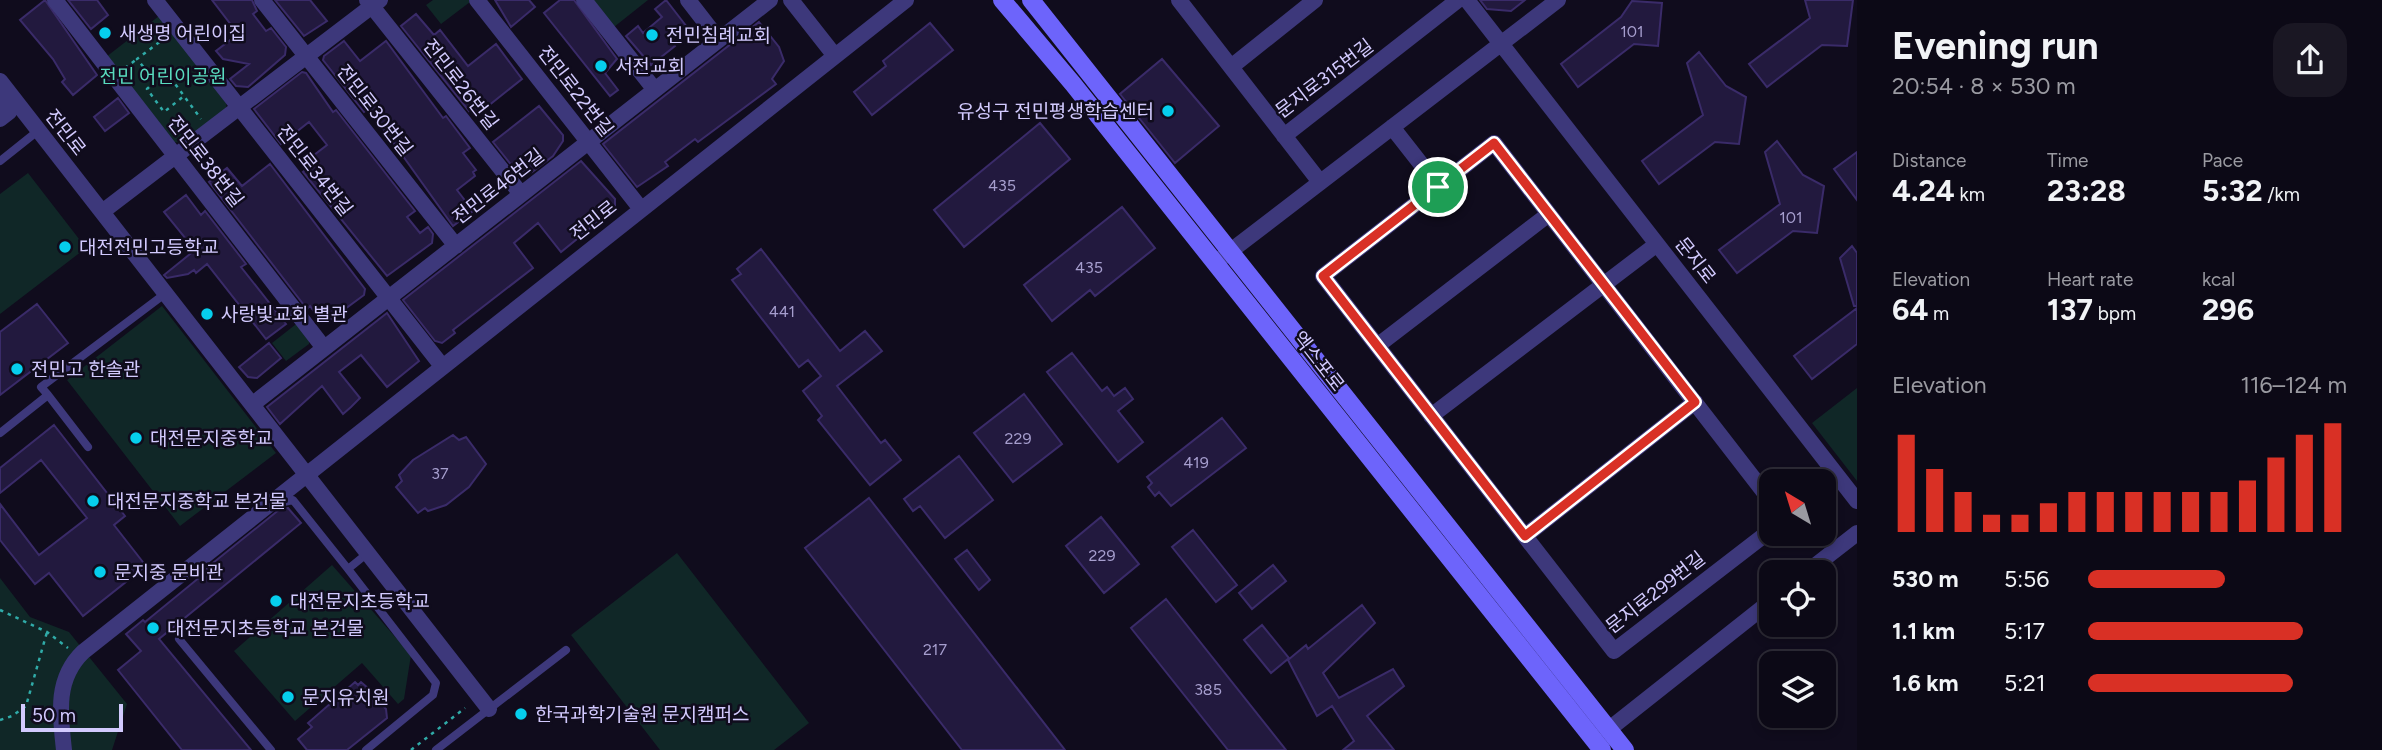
<!DOCTYPE html>
<html lang="en">
<head>
<meta charset="utf-8">
<style>
	:root { --surface:#0c0916; --page:#1a1723; --text:#f1f3f6; --muted:#9a9aa1; --line:#2c2a35; --accent:#d93025 }
	body { margin:0; font-family:Figtree,"Noto Sans KR",sans-serif; background:var(--page); color:var(--text); height:100vh; display:flex; flex-direction:column; font-size:26px; white-space:nowrap }
	* { box-sizing:border-box; margin:0 }
	p { font-size:23px; color:var(--muted) }
	.icon { flex:none; width:38px; height:38px; fill:none; stroke:currentColor; stroke-width:2; stroke-linecap:round; stroke-linejoin:round }
	.map { position:relative; flex:1; overflow:hidden }
	.details { display:flex; flex-direction:column; background:var(--surface); width:525px }
	.details>* { flex:none }
	.needle { width:46px; rotate:322deg }
	.tools { position:absolute; left:1759px; top:469px; display:grid; gap:14px }
	.tools a { display:grid; place-items:center; width:77px; height:77px; border-radius:14px; background:var(--surface); box-shadow:0 4px 10px #0003,0 0 0 2px var(--line); font-size:35px }
	.scale { position:absolute; left:21px; bottom:18px; width:102px; box-sizing:border-box; padding-left:7px; border:4px solid #d2cafe; border-top:0; font-size:19px; line-height:24px; white-space:nowrap; color:#d2cafe; -webkit-text-stroke:5px #100c1d; paint-order:stroke }
	.pin { position:absolute; display:grid; place-items:center; width:60px; height:60px; color:#fff; margin:-30px; border:4px solid #fff; border-radius:50%; box-shadow:0 2px 7px #0007 }
	.round { display:grid; place-items:center; flex:none; width:74px; height:74px; border-radius:21px; background:var(--page) }
	.headline { display:flex; align-items:center; justify-content:space-between; height:119px; padding:0 35px }
	h1 { font-size:38px; font-weight:700; line-height:52px }
	.figures { display:grid; grid-template-columns:repeat(3,1fr); gap:10px; height:119px; padding:7px 35px }
	.figures div { display:grid; align-content:center }
	.figures b { font-size:30px; font-weight:700 }
	.figures small { font-size:19px; font-weight:400 }
	.figures p { font-size:19px }
	.chart { height:196px; padding:14px 35px }
	.chart p { display:flex; justify-content:space-between }
	.chart svg { width:100%; height:126px; margin-top:7px; stroke:var(--accent); stroke-width:6 }
	ul { padding:0 35px; list-style:none; font-size:23px }
	li { display:grid; grid-template-columns:112px 84px 1fr; align-items:center; height:52px }
	li i { height:18px; border-radius:9px; background:var(--accent) }
	main { display:flex; flex:1; min-height:0 }
	.map>svg:first-child { display:block }
	.green { fill:#102727 }
	.building { fill:#22193e; stroke:#3a2b69; stroke-width:2 }
	.lines { fill:none; stroke-linecap:round; stroke-linejoin:round }
	.path { stroke:#30aba8; stroke-width:2.5; stroke-dasharray:3.5 5; stroke-linecap:butt }
	.service { stroke:#3d387b; stroke-width:8 }
	.minor { stroke:#3d387b; stroke-width:16 }
	.secondary { stroke:#6d64fb; stroke-width:18 }
	.route-casing { stroke:#fff; stroke-width:14 }
	.route { stroke:#d93025; stroke-width:9 }
	.poi-dot { fill:#06ceed; stroke:#100c1d; stroke-width:2.5 }
	.labels { text-anchor:middle; stroke-width:5; stroke-linejoin:round; paint-order:stroke }
	.number-label { font-size:16px; fill:#a69ece }
	.poi-label { font-size:19px; fill:#d2cafe; stroke:#100c1d; text-anchor:start }
	.park-label { font-size:19px; fill:#59dbbf; stroke:#100c1d }
	.street-label { font-size:19px; fill:#d2cafe; stroke:#100c1d }
</style>
</head>
<body>
<main>
<div class="map">
<svg width="1857" height="750" viewBox="0 0 1857 750">
	<rect width="100%" height="100%" fill="#100c1d"/>
	<!-- green -->
	<path class="green" d="M433,0h36l1,2 -29,22 -15,-19z
		M592,0h56l-34,27z
		M159,16l67,87 1,8 -42,32 -13,-1 -66,-85z
		M28,173l58,75 -86,66v-120z
		M162,306l114,147 -96,73 -113,-146z
		M300,321l9,15v8l-23,17 -14,-18z
		M1857,388v93l-45,-58z
		M677,553l132,170 -35,27h-114l-89,-115z
		M332,565l79,90 -7,44 -6,5 -36,-41 -67,58 -61,-70z
		M0,578l30,39 39,15 58,72 -15,46h-112z"/>
	<!-- building -->
	<path class="building" d="M45,0l52,75 -24,20 -11,-13 3,-3 -12,-20 -33,-39z
		M68,0h29l11,15 -17,14z
		M212,0h40l5,11 -4,3 13,17 5,-3 15,19 -1,8 -37,32 -12,-1 -6,-7 19,-15 -26,-5 -7,-8 22,-17z
		M275,0h35l17,21 -23,15z
		M495,0h34l6,7 -24,20z
		M560,0h14l43,59 -12,14 13,17 -8,6 -66,-83z
		M666,0l21,27 -16,13 4,6 -24,19 -25,-29 12,-10 5,7 19,-16 -7,-8z
		M1480,0h45l-14,11 -24,-2z
		M1805,0h48l-6,46 -25,-1 -55,42 -18,-23 61,-46z
		M1632,1l30,2 -4,43 -24,-2 -56,43 -17,-23 60,-47z
		M416,14l18,21 6,-5 28,36 28,-22 26,35 -44,35 -5,-6 -4,3 -68,-85z
		M759,22l20,25 5,14 -12,18 4,5 -78,58 -3,-3 -30,23 3,4 -31,21 -34,-43z
		M930,23l23,27 -81,65 -18,-23 32,-26 -3,-5z
		M344,41l16,20 26,-20 57,77 3,-2 24,32 -7,5 13,17 -3,2 2,4 -18,14 16,21 -20,15 -68,-95 -18,-21 -3,2 -41,-52 1,-4z
		M1699,52l27,34 20,11 -7,47 -24,-2 -56,42 -17,-23 61,-46 -16,-52z
		M1162,59l57,67 -44,37 -55,-69z
		M302,72l4,1 27,39 3,-2 79,101 -8,6 13,16 8,-6 5,7 -1,9 -45,33 -84,-104 6,-5 -4,-5 22,-17 -18,-23 -28,22 -27,-35z
		M118,98l11,15 -24,18 -11,-14z
		M539,106l24,29v6l-10,15 -21,16 -3,-4 -9,8 -27,-34z
		M1040,123l30,36 -106,88 -30,-37z
		M1777,141l26,34 21,11 -7,47 -24,-2 -56,42 -18,-23 61,-46 -15,-52z
		M1857,152v48l-23,-31z
		M581,161l34,38v9l-54,44 -23,-29 -24,20 19,25 -80,62 2,3 -13,10 -7,-2 -32,-41z
		M270,164l95,125 -1,6 -34,25 -3,-4 -6,5 -11,-15 -3,3 -98,-127 18,-14 15,18z
		M186,195l15,20 4,-4 41,53 -5,3 45,57 -20,15 -59,-75 -11,9 -2,-3 -6,4 -21,4 -3,-3 31,-25 -31,-38z
		M1122,207l33,41 -60,48 -5,-6 -38,31 -28,-36z
		M1852,246l5,7v53h-3l-14,-48z
		M761,249l79,102 25,-20 17,20 -45,35 44,57 4,-3 16,20 -31,25 -52,-65 4,-4 -19,-25 18,-15 -13,-16 -9,7 -67,-87 9,-6 -4,-5z
		M37,304l31,39 -68,52v-63z
		M1857,308v36l-45,35 -18,-23z
		M387,313l32,48 -32,26 -26,-32 -22,17 21,26 -9,9 -8,7 -21,-28 -42,38 -13,-17z
		M269,343l12,15 -24,20 -9,-1 -9,-10z
		M1072,353l30,38 5,-4 7,9 11,-8 8,11 -15,12 25,31 -25,20 -71,-90z
		M1024,394l38,50 -49,38 -39,-49z
		M1222,418l24,30 -75,58 -12,-14 -4,4 -7,-9 4,-4 -5,-6z
		M54,425l71,91 -11,9 32,41 -63,50 -34,-43 -14,11 -35,-44v-36l39,51 48,-37 -46,-58 -41,33v-25z
		M453,435l6,5 7,-3 20,27 -17,23 -23,18 -18,6 -3,-3 -7,5 -22,-26 6,-6 -3,-6 14,-15z
		M959,456l34,44 -48,38 -25,-32 -7,5 -9,-12z
		M869,498l196,252h-103l-157,-202z
		M288,508l13,15 -142,116 92,111h-69l-64,-80 23,-19 -15,-17 17,-14 2,2 55,-45 -2,-2 82,-66z
		M1101,517l38,47 -35,29 -38,-47z
		M1193,530l44,55 -21,17 -44,-55z
		M967,550l23,30 -11,10 -24,-31z
		M1273,565l13,16 -34,28 -13,-16z
		M1166,599l120,151h-58l-97,-122z
		M1362,605l13,18 -52,50 16,25 54,-29 11,17 -37,30 27,34h-51l11,-9 -22,-35 -15,10 -29,-56 18,-15 2,4z
		M1262,625l27,33 -18,15 -27,-33z
		M355,682l3,3 3,-3 8,7 17,20 1,9 -40,32h-40l-9,-11 14,-12 -4,-4z"/>
	<g class="lines">
		<!-- path -->
		<path class="path" d="M166,37l-29,22 18,22 12,-8 34,46
			M125,68l12,-9
			M155,81l-8,8 17,23 20,-16
			M0,610l47,22 21,16
			M0,720l12,-4 14,-10 21,-74
			M411,750l54,-42"/>
		<!-- service -->
		<path class="service" d="M0,161l39,-31
			M48,395l40,52
			M0,433l48,-38 -7,-8 125,-94
			M279,503l14,-3 55,69 21,-17
			M348,569l88,114 -3,12 -67,55
			M179,639l92,111
			M436,750l130,-100"/>
		<!-- minor -->
		<path class="minor" d="M55,0l269,348
			M155,0l287,366
			M262,0l194,246
			M367,0l154,194
			M477,0l164,209
			M584,0l71,90
			M688,0l31,40
			M791,0l44,56
			M1179,0l141,182
			M1467,0l390,501
			M1231,67l84,-67
			M0,81l489,628
			M0,101l9,11 -9,7
			M1392,127l47,60
			M1284,136l174,-136
			M102,212l278,-212
			M1215,263l343,-263
			M1377,346l172,-132
			M253,404l517,-404
			M1431,416l226,-172
			M1771,501l-277,-358 -171,133 291,375 157,-121
			M1525,536l170,-134
			M1807,572l50,-39
			M1608,730l163,-129
			M64,750c-4,-36 -9,-71 19,-98l823,-652"/>
		<!-- secondary -->
		<path class="secondary" d="M1002,0l71,84 529,666
			M1031,0l594,750"/>
	</g>
	<g class="lines">
		<defs>
			<path id="route" d="M1494,143l201,259 -170,134 -202,-260z"/>
		</defs>
		<!-- route casing -->
		<use href="#route" class="route-casing"/>
		<!-- route -->
		<use href="#route" class="route"/>
	</g>
	<!-- markers -->
	<g class="poi-dot">
		<circle cx="105" cy="33" r="7"/>
		<circle cx="652" cy="35" r="7"/>
		<circle cx="601" cy="66" r="7"/>
		<circle cx="1168" cy="111" r="7"/>
		<circle cx="65" cy="247" r="7"/>
		<circle cx="207" cy="314" r="7"/>
		<circle cx="17" cy="369" r="7"/>
		<circle cx="136" cy="438" r="7"/>
		<circle cx="93" cy="501" r="7"/>
		<circle cx="100" cy="572" r="7"/>
		<circle cx="276" cy="601" r="7"/>
		<circle cx="153" cy="628" r="7"/>
		<circle cx="288" cy="697" r="7"/>
		<circle cx="521" cy="714" r="7"/>
	</g>
	<g class="labels">
		<!-- number labels -->
		<g class="number-label">
			<text x="1632" y="37">101</text>
			<text x="1002" y="191">435</text>
			<text x="1791" y="223">101</text>
			<text x="1089" y="273">435</text>
			<text x="782" y="317">441</text>
			<text x="1018" y="444">229</text>
			<text x="1196" y="468">419</text>
			<text x="440" y="479">37</text>
			<text x="1102" y="561">229</text>
			<text x="935" y="655">217</text>
			<text x="1208" y="695">385</text>
		</g>
		<!-- poi labels -->
		<g class="poi-label">
			<text x="119" y="40">새생명 어린이집</text>
			<text x="666" y="42">전민침례교회</text>
			<text x="615" y="73">서전교회</text>
			<text x="1154" y="118" text-anchor="end">유성구 전민평생학습센터</text>
			<text x="79" y="254">대전전민고등학교</text>
			<text x="221" y="321">사랑빛교회 별관</text>
			<text x="31" y="376">전민고 한솔관</text>
			<text x="150" y="445">대전문지중학교</text>
			<text x="107" y="508">대전문지중학교 본건물</text>
			<text x="114" y="579">문지중 문비관</text>
			<text x="290" y="608">대전문지초등학교</text>
			<text x="167" y="635">대전문지초등학교 본건물</text>
			<text x="302" y="704">문지유치원</text>
			<text x="535" y="721">한국과학기술원 문지캠퍼스</text>
		</g>
		<!-- park labels -->
		<g class="park-label">
			<text x="163" y="83">전민 어린이공원</text>
		</g>
		<!-- street labels -->
		<g class="street-label">
			<text transform="translate(1324 78) rotate(-37)" y="7">문지로315번길</text>
			<text transform="translate(461 84) rotate(52)" y="7">전민로26번길</text>
			<text transform="translate(576 91) rotate(52)" y="7">전민로22번길</text>
			<text transform="translate(375 110) rotate(52)" y="7">전민로30번길</text>
			<text transform="translate(66 132) rotate(52)" y="7">전민로</text>
			<text transform="translate(206 161) rotate(52)" y="7">전민로38번길</text>
			<text transform="translate(315 170) rotate(52)" y="7">전민로34번길</text>
			<text transform="translate(498 186) rotate(-38)" y="7">전민로46번길</text>
			<text transform="translate(593 220) rotate(-38)" y="7">전민로</text>
			<text transform="translate(1696 260) rotate(52)" y="7">문지로</text>
			<text transform="translate(1319 361) rotate(52)" y="7">엑스포로</text>
			<text transform="translate(1655 592) rotate(-38)" y="7">문지로299번길</text>
		</g>
	</g>
</svg>
<div class="tools">
<a><svg class="needle" viewBox="-14 -14 28 28"><path d="M0-13l5 13h-10z" fill="#e53935"/><path d="M0 13l5-13h-10z" fill="#9a9aa1"/></svg></a>
<a><svg class="icon" aria-label="locate" viewBox="0 0 24 24"><circle cx="12" cy="12" r="6"/><path d="M12 2v4M12 18v4M2 12h4M18 12h4"/></svg></a>
<a><svg class="icon" aria-label="layers" viewBox="0 0 24 24"><path d="M12 4l9 5-9 5-9-5zM3 14l9 5 9-5"/></svg></a>
</div>
<div class="scale">50 m</div>
<div class="pin" style="left:1438px;top:187px;background:#1e9e55"><svg class="icon" aria-label="arrive" viewBox="0 0 24 24"><path d="M6 21V4h12l-3 4 3 4H6"/></svg></div>
</div>
<section class="details">
<div class="headline"><div><h1>Evening run</h1><p>20:54 · 8 × 530 m</p></div><a class="round"><svg class="icon" aria-label="share" viewBox="0 0 24 24"><path d="M12 15V3M7 8l5-5 5 5M5 13v7h14v-7"/></svg></a></div>
<div class="figures">
<div><p>Distance</p><b>4.24<small> km</small></b></div>
<div><p>Time</p><b>23:28</b></div>
<div><p>Pace</p><b>5:32<small> /km</small></b></div>
</div>
<div class="figures">
<div><p>Elevation</p><b>64<small> m</small></b></div>
<div><p>Heart rate</p><b>137<small> bpm</small></b></div>
<div><p>kcal</p><b>296</b></div>
</div>
<div class="chart"><p><span>Elevation</span>116–124 m</p>
<svg viewBox="0 0 160 44" preserveAspectRatio="none"><path d="M5 44V10M15 44V22M25 44V30M35 44V38M45 44V38M55 44V34M65 44V30M75 44V30M85 44V30M95 44V30M105 44V30M115 44V30M125 44V26M135 44V18M145 44V10M155 44V6"/></svg>
</div>
<ul>
<li><b>530 m</b>5:56<i style="width:53%"></i></li>
<li><b>1.1 km</b>5:17<i style="width:83%"></i></li>
<li><b>1.6 km</b>5:21<i style="width:79%"></i></li>
</ul>
</section>
</main>
</body>
</html>
